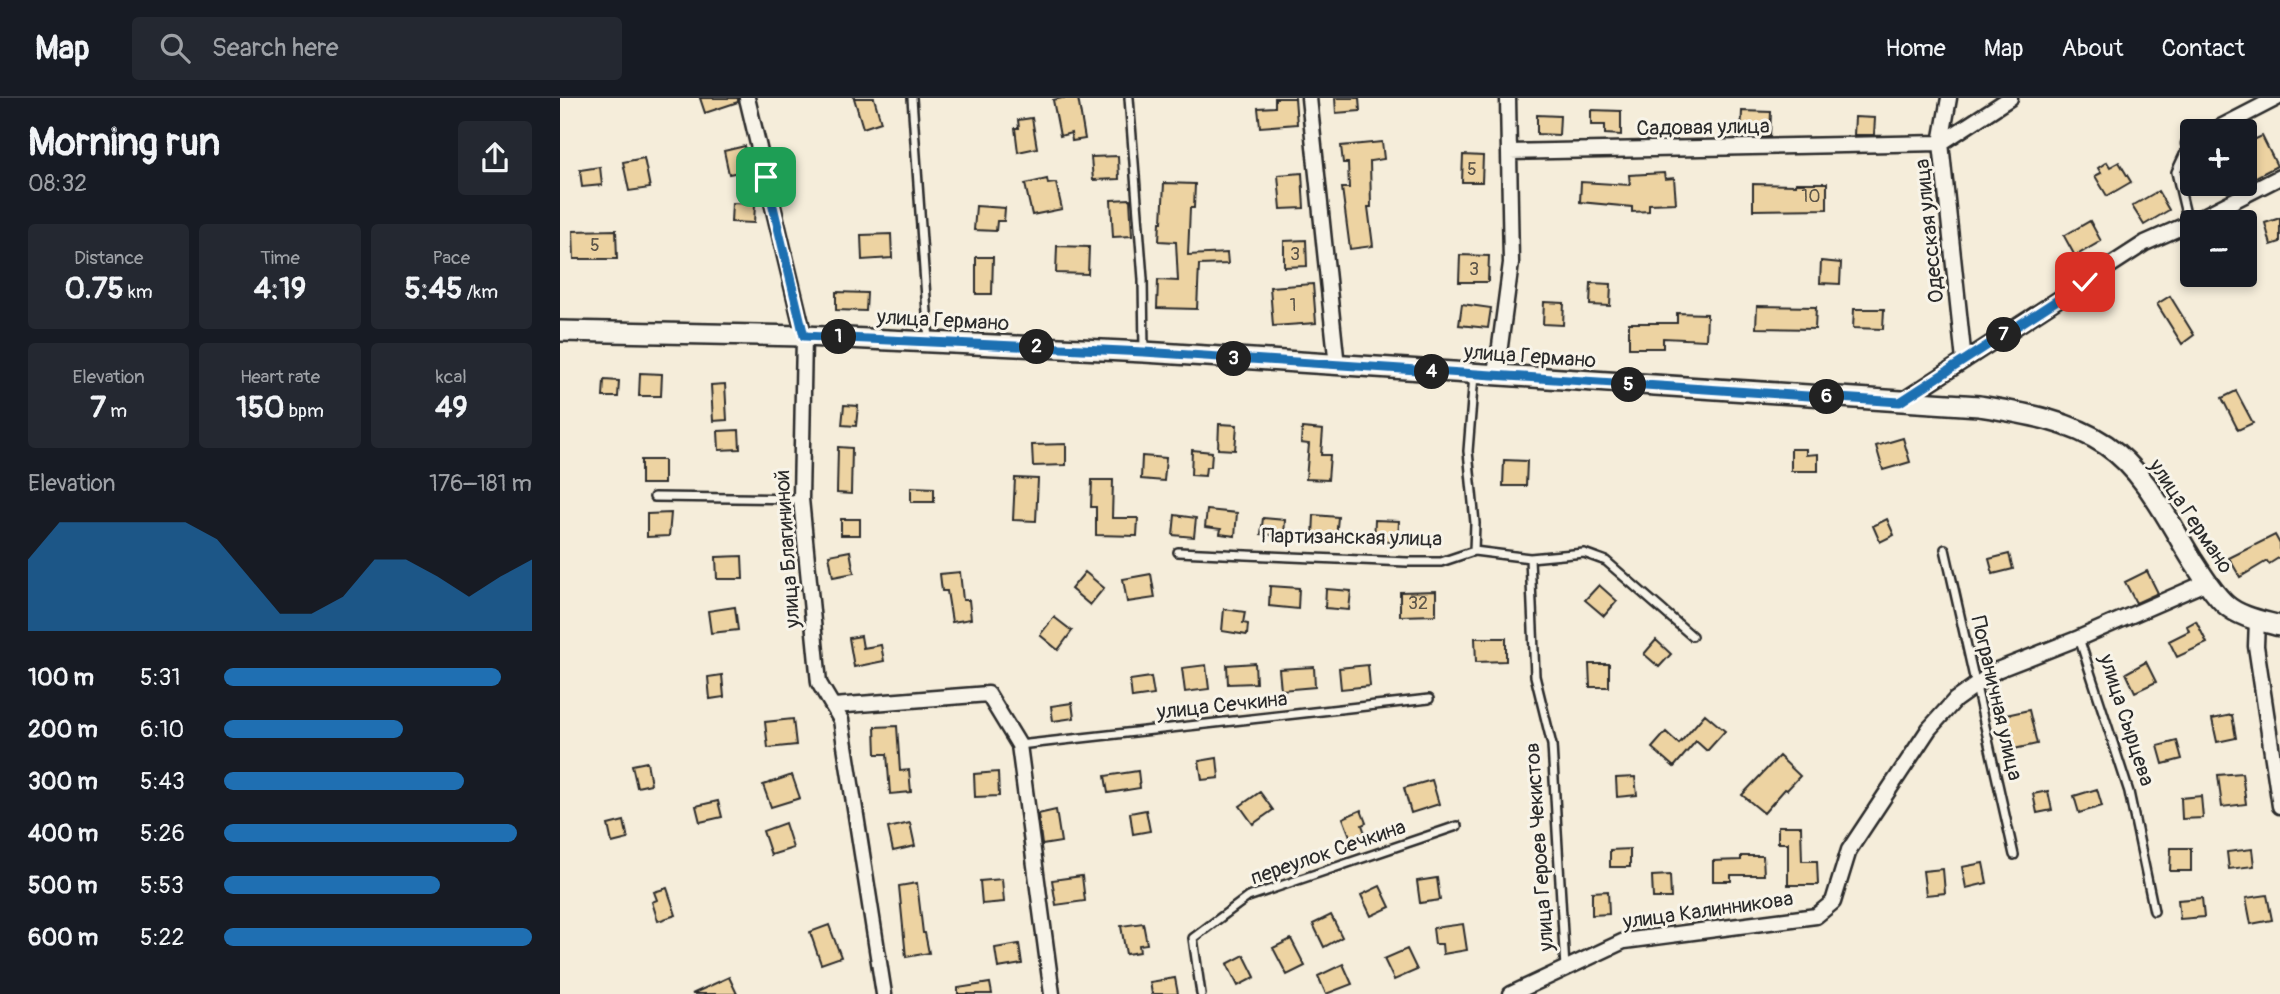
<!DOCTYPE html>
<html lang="en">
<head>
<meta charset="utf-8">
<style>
	:root { --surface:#171b24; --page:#242831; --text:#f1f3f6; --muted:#9ea1a6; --line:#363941; --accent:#1f6fb2 }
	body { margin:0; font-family:Pangolin,sans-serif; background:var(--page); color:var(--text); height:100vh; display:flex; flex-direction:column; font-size:26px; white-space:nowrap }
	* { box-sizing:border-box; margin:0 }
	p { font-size:23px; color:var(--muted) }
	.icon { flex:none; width:38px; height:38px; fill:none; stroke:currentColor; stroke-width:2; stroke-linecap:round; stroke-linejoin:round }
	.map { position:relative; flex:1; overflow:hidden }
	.panel { display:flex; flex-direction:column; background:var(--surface); width:560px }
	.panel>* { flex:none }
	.controls { position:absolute; left:1620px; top:21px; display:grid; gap:14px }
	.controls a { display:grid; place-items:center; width:77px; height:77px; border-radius:7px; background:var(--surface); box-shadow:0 4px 10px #0003; font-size:35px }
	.pin { position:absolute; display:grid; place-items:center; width:60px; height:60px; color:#fff; margin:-30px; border-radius:14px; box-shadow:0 4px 10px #0006 }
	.km { position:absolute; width:35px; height:35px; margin:-18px; border-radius:50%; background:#222; color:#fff; font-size:19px; line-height:35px; text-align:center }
	.round { display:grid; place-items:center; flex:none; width:74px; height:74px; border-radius:7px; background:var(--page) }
	.headline { display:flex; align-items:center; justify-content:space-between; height:119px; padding:0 28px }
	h1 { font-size:38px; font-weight:700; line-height:52px }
	.stats { display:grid; grid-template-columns:repeat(3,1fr); gap:10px; height:119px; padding:7px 28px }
	.stats div { display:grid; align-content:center; border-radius:7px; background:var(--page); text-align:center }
	.stats b { font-size:30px; font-weight:700 }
	.stats small { font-size:19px; font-weight:400 }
	.stats p { font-size:19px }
	.chart { height:196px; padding:14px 28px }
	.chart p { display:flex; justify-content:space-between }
	.chart svg { width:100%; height:126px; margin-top:7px; fill:var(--accent); opacity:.7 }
	ul { padding:0 28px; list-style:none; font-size:23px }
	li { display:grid; grid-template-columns:112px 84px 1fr; align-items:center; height:52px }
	li i { height:18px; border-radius:9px; background:var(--accent) }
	header { display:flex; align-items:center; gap:42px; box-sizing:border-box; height:98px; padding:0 35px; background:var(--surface); border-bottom:2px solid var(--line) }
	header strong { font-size:33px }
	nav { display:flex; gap:38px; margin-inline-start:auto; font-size:24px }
	.search { width:490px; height:63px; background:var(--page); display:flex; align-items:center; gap:18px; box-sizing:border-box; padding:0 24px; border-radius:7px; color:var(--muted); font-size:26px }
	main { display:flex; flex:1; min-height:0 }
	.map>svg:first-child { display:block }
	.building { fill:#edd3a2; stroke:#2b2b2b; stroke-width:2 }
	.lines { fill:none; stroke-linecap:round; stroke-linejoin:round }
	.service-casing { stroke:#2b2b2b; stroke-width:12 }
	.minor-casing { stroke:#2b2b2b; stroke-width:19 }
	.secondary-casing { stroke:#2b2b2b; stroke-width:24 }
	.service { stroke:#f7f3e8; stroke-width:7 }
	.minor { stroke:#f7f3e8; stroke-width:14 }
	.secondary { stroke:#f7f3e8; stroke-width:19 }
	.route-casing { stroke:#fff; stroke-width:14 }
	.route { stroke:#1f6fb2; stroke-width:9 }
	.labels { text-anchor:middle; stroke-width:6; stroke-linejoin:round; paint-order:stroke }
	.number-label { font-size:18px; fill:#5c5549 }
	.street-label { font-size:21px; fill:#2b2b2b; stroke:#f7f3e8 }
</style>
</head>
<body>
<header>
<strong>Map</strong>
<div class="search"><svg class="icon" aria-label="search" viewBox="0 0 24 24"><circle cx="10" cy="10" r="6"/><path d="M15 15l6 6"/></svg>Search here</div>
<nav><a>Home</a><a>Map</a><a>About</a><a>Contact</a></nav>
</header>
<main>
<section class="panel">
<div class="headline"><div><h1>Morning run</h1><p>08:32</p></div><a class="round"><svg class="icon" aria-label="share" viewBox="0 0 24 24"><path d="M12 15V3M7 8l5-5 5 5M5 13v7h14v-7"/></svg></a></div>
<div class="stats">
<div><p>Distance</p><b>0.75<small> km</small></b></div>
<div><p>Time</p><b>4:19</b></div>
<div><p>Pace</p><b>5:45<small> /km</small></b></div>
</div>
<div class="stats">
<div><p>Elevation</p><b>7<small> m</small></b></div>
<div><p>Heart rate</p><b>150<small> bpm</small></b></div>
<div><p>kcal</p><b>49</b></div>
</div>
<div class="chart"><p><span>Elevation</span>176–181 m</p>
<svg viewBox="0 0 160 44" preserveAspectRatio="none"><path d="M0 44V19L10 6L20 6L30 6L40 6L50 6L60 12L70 25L80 38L90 38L100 32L110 19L120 19L130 25L140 32L150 25L160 19V44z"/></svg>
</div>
<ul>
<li><b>100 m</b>5:31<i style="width:90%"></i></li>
<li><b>200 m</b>6:10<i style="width:58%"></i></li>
<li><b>300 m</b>5:43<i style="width:78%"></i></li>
<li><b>400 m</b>5:26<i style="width:95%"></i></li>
<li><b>500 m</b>5:53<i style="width:70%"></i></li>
<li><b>600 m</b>5:22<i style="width:100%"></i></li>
</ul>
</section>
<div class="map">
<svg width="1720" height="896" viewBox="0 0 1720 896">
	<rect width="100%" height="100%" fill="#f5edda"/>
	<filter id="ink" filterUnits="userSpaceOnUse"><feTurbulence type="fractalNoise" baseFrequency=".0143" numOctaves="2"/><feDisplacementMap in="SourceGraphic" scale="14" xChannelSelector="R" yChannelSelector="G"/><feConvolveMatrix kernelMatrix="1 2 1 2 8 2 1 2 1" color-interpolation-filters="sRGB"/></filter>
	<g filter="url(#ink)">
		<!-- building -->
		<path class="building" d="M140,0h38v4l-33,11z
			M294,0h20l7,24 -18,6z
			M502,0h16l7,41 -13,2 -1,-8 -11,3 -7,-36z
			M715,0h20l2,26 -37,3 -2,-19 17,-1z
			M775,0h24l1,13 -24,2z
			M1031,12l30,1v24l-16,-1v-9h-14z
			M1182,13l29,1 -1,25h-29z
			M977,17l23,1 -1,19 -22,-1z
			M1295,19l20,1 -1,17h-20z
			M472,20l5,30 -19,4 -3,-24h4l-1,-8z
			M1702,38l15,30 -25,13 -7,-15v-20z
			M822,44l2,17 -14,2 1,46h-3l5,39 -23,3 -8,-61h7l-1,-25h-5l-2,-17z
			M185,48l4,24 -20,4 -5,-23z
			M903,57l20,1 -1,26h-20z
			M558,58l1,23 -26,1 -2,-23z
			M84,60l6,30 -21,3 -6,-29z
			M1547,64l3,5 9,-5 12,20 -24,14 -12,-20 6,-3 -3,-5z
			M40,69l2,18 -20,2 -2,-17z
			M742,75l2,35 -23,1 -3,-34z
			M1104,75l1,6 9,-1 2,25 -27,1v7l-17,1v-5l-52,-5 1,-20 49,3 -1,-10z
			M487,81l1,5 8,-1 6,26 -30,6 -7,-31z
			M604,85l31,1 -1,24h-4l-2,47 39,-2 1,11 -29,1 -2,44 -40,-1 1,-28 20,1 -2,-39 -17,-1 1,-19h2z
			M1236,85h31v26l-74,1v-26l43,1z
			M1598,93l11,19 -25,15 -12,-19z
			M570,101l2,37 -19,1 -2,-37z
			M172,105l23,1 -1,19 -23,-1z
			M416,108l29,2 -1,13h-7l-1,10 -22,-1z
			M1720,120v24l-9,3 -6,-22z
			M1530,123l11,20 -26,15 -11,-20z
			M56,132l1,29h-43l-1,-28z
			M331,136l1,24 -30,2 -1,-25z
			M746,142l1,26 -23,1v-26z
			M497,148l32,1 -1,27 -32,-1z
			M900,157l29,1 -1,26h-29z
			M416,159h17l-1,37h-16z
			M1261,163l20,2 -1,21 -20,-1z
			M1031,185l20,1 -1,22 -20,-1z
			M753,186l3,39 -43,3 -3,-39z
			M276,194l31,1 -1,18 -30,-1z
			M1610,198l24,39 -12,9 -25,-40z
			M984,204l20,1 -1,22 -20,-1z
			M902,206l29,4 -3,20 -29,-3z
			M1197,208l59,1 -1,22 -59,-1z
			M1294,211h30l-1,20 -30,-1z
			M1117,215l30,1 -1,26 -43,-2v10h-34v-25h48z
			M80,275l22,1 -1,22h-22z
			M44,282l15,1 -1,16h-15z
			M165,286l2,36 -14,1 -2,-36z
			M1676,293l17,32 -15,7 -16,-32z
			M284,307l14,1 -2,20 -14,-1z
			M659,326l18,1 -2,25 -17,-1z
			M742,330l21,2 -2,25h9l-2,25 -22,-1 3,-35 -8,-1z
			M179,332l1,19 -21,1 -1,-19z
			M1343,340l7,24 -27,8 -7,-24z
			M506,346v21l-33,1 -1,-21z
			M278,349l14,1 -1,46 -14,-1z
			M1231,351h15v6l12,-1v17h-27z
			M632,352l20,2 -1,15h-5l-1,9 -14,-1z
			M582,358l24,2 -2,23 -23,-2z
			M81,362h23v24h-23z
			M944,362l23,1 -1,25h-23z
			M455,380l23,1 -2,42 -23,-1z
			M532,382h21l-1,38h26l-1,18 -41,-1v-28h-5z
			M351,389l23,1v14h-23z
			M647,412l30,3 -2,23 -15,-2 1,-5 -16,-2z
			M111,415l-2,23 -22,1v-23z
			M615,417l21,3 -2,19 -21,-2z
			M754,417l24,2 -2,21 -23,-1z
			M703,420l22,2 -1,16 -23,-2z
			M281,421h19v16h-19z
			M1327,421l7,16 -14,7 -7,-16z
			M815,422l24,1 -1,21 -24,-1z
			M1715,437l5,9v13l-11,7 -2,-3 -27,16 -11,-19z
			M290,453l4,22 -21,4 -4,-22z
			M1449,456l4,15 -20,5 -4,-15z
			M182,458l1,23h-26l-1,-22z
			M1587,473l11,22 -22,10 -11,-21z
			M400,474l3,28h6l2,19 -19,3 -5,-31h-5l-2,-17z
			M525,474l19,16 -14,17 -19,-16z
			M591,476l4,24 -28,4 -4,-23z
			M1039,487l18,16 -13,15 -19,-16z
			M710,488l29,2 -1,21 -29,-3z
			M766,491l25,2 -2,19 -24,-2z
			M876,493v24l-36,1v-24z
			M175,509l3,23 -27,3 -3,-22z
			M664,511l21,3 -2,11 5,1 -1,11 -25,-4z
			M494,519l18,14 -14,19 -18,-15z
			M1636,523l11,22 -30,14 -8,-16 20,-10 -2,-5z
			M301,538l2,12 18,-3 3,16 -30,6 -5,-29z
			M915,540h31v23l-30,1z
			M1096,542l15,14 -12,13 -15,-13z
			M1586,564l10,20 -21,10 -9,-19z
			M695,565l1,20 -28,1 -1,-19z
			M1029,566h20v23h-19z
			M646,567l3,24 -24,3 -3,-24z
			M808,567l2,21 -29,3 -2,-21z
			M754,569l1,20 -34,3 -2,-21z
			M162,577l2,22 -14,2 -2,-22z
			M591,579l3,18 -22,3 -2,-18z
			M512,605l2,15 -21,3 -2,-15z
			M1469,612l8,34 -23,5 -8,-34z
			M1145,616l20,17 -18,20 -11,-10 -22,26 -22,-19 14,-16 13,12z
			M1672,617l4,23 -19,4 -5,-23z
			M233,621l3,26 -28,3 -3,-26z
			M337,628l3,45 9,-1 2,22 -21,2 -3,-40h-11l-1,-27z
			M1617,643l5,18 -19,5 -5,-18z
			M1219,658l21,20 -13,14 -2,-1 -21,24 -22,-18z
			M657,660l2,20 -17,2 -3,-19z
			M87,664l4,22 -14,3 -5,-22z
			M578,673l2,17 -32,5 -3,-17z
			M438,674l1,24 -24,1 -1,-23z
			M1682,675l4,31 -24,3 -4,-32z
			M232,677l8,23 -29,9 -8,-22z
			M1075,679l2,18 -20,2 -1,-19z
			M872,682l7,24 -28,9 -7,-25z
			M1537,691l5,17 -23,7 -5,-17z
			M1488,693l4,19 -15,3 -4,-19z
			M700,694l13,18 -20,14 -13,-18z
			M1641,698l2,22 -21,1 -1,-21z
			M158,703l4,16 -22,5 -4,-16z
			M496,712l5,32 -19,3 -4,-31z
			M586,712l4,21 -17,3 -3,-21z
			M801,712l5,13 -4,2 3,8 -14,6 -8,-21z
			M64,723l4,18 -16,4 -4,-18z
			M225,725l8,25 -22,7 -8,-24z
			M350,725l5,23 -22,5 -5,-23z
			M1218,728h23l1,35h15l1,24h-30v-42h-10z
			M1611,750h20v23h-21z
			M1070,751v18h-20v-17z
			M1692,751l2,17 -25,3 -2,-17z
			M1181,758h22l1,19h-33v6h-18v-20l28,-1z
			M1423,765l4,20 -21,5 -4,-21z
			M1383,771l2,24 -19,2 -3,-24z
			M1110,777l1,23h-18l-1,-22z
			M522,778l3,25 -29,4 -4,-25z
			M877,780l3,22 -20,3 -3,-22z
			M442,781l2,23 -22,2 -2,-23z
			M357,785l6,50h2l4,20 -23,4 -7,-71z
			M820,788l10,21 -19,9 -10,-21z
			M107,790l9,27 -18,6 -6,-19 5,-2 -3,-8z
			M1048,793l1,23 -17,1v-23z
			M1707,797l5,25 -21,4 -5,-26z
			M1642,800l2,19 -24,2 -2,-19z
			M771,817l11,22 -18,10 -11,-23z
			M583,825l4,21 -8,1 1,7 -14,2 -5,-28z
			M903,826l4,26 -24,4 -1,-10h-7l-2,-16z
			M269,827l12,32 -20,7 -11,-32z
			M731,841l14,27 -18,9 -14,-27z
			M459,846l3,20 -24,4 -3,-20z
			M847,851l10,21 -23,10 -10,-21z
			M684,857l11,22 -17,9 -11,-22z
			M783,866l9,20 -26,10 -8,-18z
			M169,879l8,17h-45z
			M615,880l3,16h-26l-2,-12z
			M430,885l2,11h-34v-6z"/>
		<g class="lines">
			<defs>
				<path id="service" d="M352,0l17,243
					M569,0l14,181 1,73
					M1628,125l-12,-51 13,-28
					M94,399l147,2
					M1385,451l69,306
					M914,453l56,7 54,-5 22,8 86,75
					M618,454l229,10h34l33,-11 1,-28 -7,-72 6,-76
					M970,460l5,118 17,69 13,223
					M1519,540l50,154 25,119
					M459,647l410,-46
					M641,896l-8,-56 55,-41 209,-71"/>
				<path id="minor" d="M187,0l57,238 -3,163 18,184 22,37 43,274
					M749,0l28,268
					M1389,0l-8,45 23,218
					M1653,33l64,-33
					M1629,46l4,-2
					M949,54l432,-9 69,-45
					M934,278l6,-30 11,-83 -3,-165
					M1342,303l243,-158 43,-19 92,-47
					M1697,522l-1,26 24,160
					M274,608l154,-12 31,51 33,249
					M951,896l113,-53 192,-25 17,-14 16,-52 80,-121 26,-29 42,-30 82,-32 128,-56"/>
				<path id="secondary" d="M0,233l244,5 340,16 835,54c43,7 90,14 127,39 40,27 62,76 87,116 10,15 19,31 32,43 14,13 37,17 55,22"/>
			</defs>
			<!-- service casing -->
			<use href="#service" class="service-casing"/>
			<!-- minor casing -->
			<use href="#minor" class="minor-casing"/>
			<!-- secondary casing -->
			<use href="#secondary" class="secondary-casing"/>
			<!-- service -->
			<use href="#service" class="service"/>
			<!-- minor -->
			<use href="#minor" class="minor"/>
			<!-- secondary -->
			<use href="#secondary" class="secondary"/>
		</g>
	</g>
	<g class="lines" filter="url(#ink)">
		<defs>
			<path id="route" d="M206,79l38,159 340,16 756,50 185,-120"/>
		</defs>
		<!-- route casing -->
		<use href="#route" class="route-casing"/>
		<!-- route -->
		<use href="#route" class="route"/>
	</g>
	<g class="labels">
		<!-- number labels -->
		<g class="number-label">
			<text x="912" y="77">5</text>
			<text x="1251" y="104">10</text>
			<text x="35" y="153">5</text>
			<text x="735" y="162">3</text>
			<text x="914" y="177">3</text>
			<text x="733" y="213">1</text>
			<text x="858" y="511">32</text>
		</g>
		<!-- street labels -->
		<g class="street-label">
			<text transform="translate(1143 29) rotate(-1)" y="7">Садовая улица</text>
			<text transform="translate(1369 133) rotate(-96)" y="7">Одесская улица</text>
			<text transform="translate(383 222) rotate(3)" y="7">улица Германо</text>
			<text transform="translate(970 258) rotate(4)" y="7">улица Германо</text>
			<text transform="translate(1631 418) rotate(56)" y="7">улица Германо</text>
			<text transform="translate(792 439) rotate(1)" y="7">Партизанская улица</text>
			<text transform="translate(227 451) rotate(-94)" y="7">улица Благининой</text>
			<text transform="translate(1437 600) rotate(77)" y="7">Пограничная улица</text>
			<text transform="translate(662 607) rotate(-6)" y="7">улица Сечкина</text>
			<text transform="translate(1567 622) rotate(72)" y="7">улица Сырцева</text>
			<text transform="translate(979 749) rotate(-94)" y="7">улица Героев Чекистов</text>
			<text transform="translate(768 754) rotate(-19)" y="7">переулок Сечкина</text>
			<text transform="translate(1148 812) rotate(-8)" y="7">улица Калинникова</text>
		</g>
	</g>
</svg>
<div class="controls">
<a>+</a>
<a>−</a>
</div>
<div class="pin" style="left:206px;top:79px;background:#1e9e55"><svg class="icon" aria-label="arrive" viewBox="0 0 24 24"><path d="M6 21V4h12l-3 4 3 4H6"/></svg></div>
<div class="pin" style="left:1525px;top:184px;background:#d93025"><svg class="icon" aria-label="check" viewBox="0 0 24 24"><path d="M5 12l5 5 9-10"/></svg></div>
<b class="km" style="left:279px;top:239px">1</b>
<b class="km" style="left:477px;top:249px">2</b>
<b class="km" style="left:674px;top:261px">3</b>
<b class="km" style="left:872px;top:274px">4</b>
<b class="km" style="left:1069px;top:287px">5</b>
<b class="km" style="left:1267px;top:299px">6</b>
<b class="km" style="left:1444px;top:237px">7</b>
</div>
</main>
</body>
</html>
